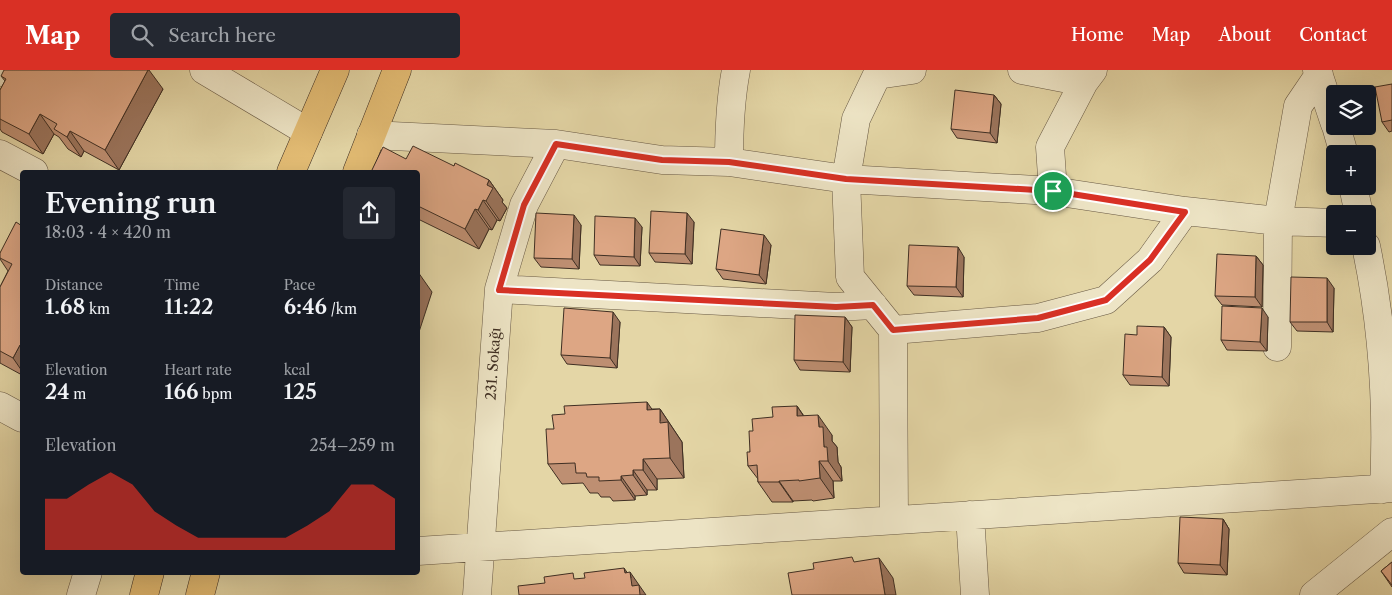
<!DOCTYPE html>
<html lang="en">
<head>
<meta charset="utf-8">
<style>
	:root { --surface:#171b24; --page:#242831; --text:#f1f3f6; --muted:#9ea1a6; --accent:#d93025 }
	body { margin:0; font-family:"Libre Caslon Text",serif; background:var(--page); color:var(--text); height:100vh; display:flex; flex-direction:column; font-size:19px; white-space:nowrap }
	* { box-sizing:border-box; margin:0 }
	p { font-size:16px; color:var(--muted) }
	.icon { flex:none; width:28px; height:28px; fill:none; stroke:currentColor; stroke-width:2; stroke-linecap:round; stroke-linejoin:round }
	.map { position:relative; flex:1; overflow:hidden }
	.side { position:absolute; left:20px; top:100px; width:400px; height:405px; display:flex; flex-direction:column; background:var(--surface); border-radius:5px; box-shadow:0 5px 20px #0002 }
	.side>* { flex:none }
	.controls { position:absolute; left:1326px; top:15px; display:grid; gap:10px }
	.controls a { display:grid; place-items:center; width:50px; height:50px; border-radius:5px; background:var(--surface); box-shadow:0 5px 20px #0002; font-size:25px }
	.pin { position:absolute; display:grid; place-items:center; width:42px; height:42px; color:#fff; margin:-21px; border:2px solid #fff; border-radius:50%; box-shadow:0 1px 5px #0007 }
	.round { display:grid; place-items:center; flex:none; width:52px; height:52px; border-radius:5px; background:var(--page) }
	.summary { display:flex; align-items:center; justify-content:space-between; height:85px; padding:0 25px }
	h1 { font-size:28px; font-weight:600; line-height:38px }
	.figures { display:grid; grid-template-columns:repeat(3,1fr); gap:8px; height:85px; padding:5px 25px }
	.figures div { display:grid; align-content:center }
	.figures b { font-size:21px; font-weight:600 }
	.figures small { font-size:14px; font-weight:400 }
	.figures p { font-size:14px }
	.chart { height:140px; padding:10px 25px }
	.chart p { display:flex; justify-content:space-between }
	.chart svg { width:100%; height:90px; margin-top:5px; fill:var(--accent); opacity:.7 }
	header { display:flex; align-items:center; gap:30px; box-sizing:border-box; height:70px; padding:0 25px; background:var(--accent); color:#fff }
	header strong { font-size:24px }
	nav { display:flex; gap:28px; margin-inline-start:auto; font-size:18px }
	.search { width:350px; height:45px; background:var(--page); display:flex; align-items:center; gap:12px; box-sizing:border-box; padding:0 18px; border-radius:5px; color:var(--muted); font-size:19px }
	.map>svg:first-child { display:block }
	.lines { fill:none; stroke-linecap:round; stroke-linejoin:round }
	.minor-casing { stroke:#685944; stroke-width:29 }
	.major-casing { stroke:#3f2f23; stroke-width:29 }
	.minor { stroke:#ede4c5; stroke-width:28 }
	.major { stroke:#e2bb73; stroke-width:28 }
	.wall { fill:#be8f72; stroke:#3f2f23 }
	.shaded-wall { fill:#9b745c; stroke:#3f2f23 }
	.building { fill:#dda684; stroke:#3f2f23 }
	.route-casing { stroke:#fff; stroke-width:10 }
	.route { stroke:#d93025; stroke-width:6 }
	.labels { text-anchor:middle; stroke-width:4; stroke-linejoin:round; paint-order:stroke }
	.street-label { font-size:14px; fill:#3f2f23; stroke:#ede4c5 }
</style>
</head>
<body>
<header>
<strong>Map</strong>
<div class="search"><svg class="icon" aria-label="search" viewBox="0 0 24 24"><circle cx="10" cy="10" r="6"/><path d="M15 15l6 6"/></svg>Search here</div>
<nav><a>Home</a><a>Map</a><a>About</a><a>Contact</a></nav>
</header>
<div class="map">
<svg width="1392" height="525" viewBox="0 0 1392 525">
	<rect width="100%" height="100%" fill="#e4d6a6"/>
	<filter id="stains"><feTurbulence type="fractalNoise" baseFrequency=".004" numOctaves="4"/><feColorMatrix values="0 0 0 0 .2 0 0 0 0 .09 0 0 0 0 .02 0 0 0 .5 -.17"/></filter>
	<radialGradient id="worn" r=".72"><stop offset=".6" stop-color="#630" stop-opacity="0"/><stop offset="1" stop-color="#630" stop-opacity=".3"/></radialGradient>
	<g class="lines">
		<defs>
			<path id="minor" d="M204,0l104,62
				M912,0l-35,5 -21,44 -10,60 4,98 43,53 145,-12 68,-18 44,-40 35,-49
				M1022,0l62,12
				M1317,0l18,54
				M0,2l1,-2
				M1336,56l8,28
				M371,65l185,9 106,16 67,2 117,17 207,12 132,20 93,10 57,2
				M0,84l34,18
				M729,92c0,-32 1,-61 7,-92
				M1353,116l6,28
				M1053,121l-3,-44 34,-65 9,-12
				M1366,176c17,81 22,161 18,243
				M499,219l337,18 37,-2
				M893,260l1,190
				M1277,277l1,-126 20,-115 21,-31
				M0,336l22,12
				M970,445l5,80
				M418,481l974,-63
				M81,525l7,-23
				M477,525l22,-306 25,-84 32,-61
				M1314,525l78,-63"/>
			<path id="major" d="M291,102l44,-102
				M357,102l40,-102
				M144,525l6,-23
				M200,525l6,-23"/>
		</defs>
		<!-- minor casing -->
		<use href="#minor" class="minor-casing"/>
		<!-- major casing -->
		<use href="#major" class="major-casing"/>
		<!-- minor -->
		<use href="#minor" class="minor"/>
		<!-- major -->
		<use href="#major" class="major"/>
	</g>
	<!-- wall -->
	<path class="wall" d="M1,6l162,13 -44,81 -35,-19 -3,6 -13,-8 -9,-12 -5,-3 -11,20 -41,-22 -2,-3v-39l5,-9z
		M1392,14v47l-3,1 -7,-10z
		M994,25l7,9 -4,39 -40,-5 -6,-9z
		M406,89l48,7 35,14 14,20 -1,2 5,6 -7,13 -3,-1 -5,10 -3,-1 -10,20 -61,-30v-47z
		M694,152l-2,42 -37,-2 -6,-9z
		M581,155l-2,44 -38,-2 -7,-9z
		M22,156v149l-22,-12v-76l8,-16 -8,-12v-6z
		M642,157l-2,39 -40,-1 -6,-10z
		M771,175l-5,39 -43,-5 -7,-10z
		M1256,186l7,9 -1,42 -40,-2 -7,-9z
		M964,187l-1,40 -49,-2 -7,-9z
		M1334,218l-1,44 -36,-1 -7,-9z
		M845,247l7,10 -2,45 -50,-2 -6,-10z
		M1268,247l-1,34 -40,-1 -6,-10z
		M620,252l-3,46 -50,-4 -6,-9z
		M1164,257l7,10 -2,49 -39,-1 -7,-10 14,-40z
		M797,336l7,10 28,19v6l5,6 1,15 3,5 1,14h-9l1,17 -21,3 -1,-1 -19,1v1h-21l-14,-20v-3l-10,-13 5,-35 20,-14z
		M652,339h8l22,33 2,36 -27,1v11h-10v5l-12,1v4l-22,1 -3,-4h-9l-3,-4h-8l-7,-10 -21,1 -14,-20 6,-35z
		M1223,449l6,10 -2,46 -43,-2 -6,-10z
		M1392,492v25l-11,-16z"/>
	<!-- shaded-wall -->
	<path class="shaded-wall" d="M148,0h1l14,19 -44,81 -14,-20z
		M994,25l7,9 -4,39 -7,-10z
		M40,44l14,20 -11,20 -14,-20z
		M70,61l14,20 -3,6 -14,-20z
		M489,110l14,20 -1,2 5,6 -7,13 -14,-20 1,-16z
		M483,130l14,20 -5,10 -14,-20z
		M475,139l14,20 -10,20 -14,-20z
		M687,143l7,9 -2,42 -7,-10z
		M574,145l7,10 -2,44 -7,-10z
		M635,148l7,9 -2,39 -6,-9z
		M764,165l7,10 -5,39 -7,-9z
		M958,177l6,10 -1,40 -7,-10z
		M1256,186l7,9 -1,42 -7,-10z
		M418,202l14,20 -14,43z
		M1327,208l7,10 -1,44 -6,-10z
		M1262,238l6,9 -1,34 -7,-9z
		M613,242l7,10 -3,46 -7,-10z
		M845,247l7,10 -2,45 -7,-10z
		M1164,257l7,10 -2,49 -7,-9z
		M20,275l2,4v22l-9,-13z
		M647,332l13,19v-12l22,33 2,36 -14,-20 -23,-48z
		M797,336l13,20 -13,-10z
		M818,345l14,20v6l5,6 1,15 3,5 1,14 -14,-20 -9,-34z
		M643,389l14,20v11l-14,-20z
		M819,391l14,20 1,17 -14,-20z
		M633,400l14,20v5l-14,-20z
		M621,406l14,20v4l-14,-20z
		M779,411l14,20v1l-14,-20z
		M1223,449l6,10 -2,46 -7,-10z
		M879,488l14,20 3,17h-11z
		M624,498l7,10 -1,-6 16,23h-8l-6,-9 -7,-13z"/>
	<!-- building -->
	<path class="building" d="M4,0h144l-43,80 -35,-19 -3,6 -13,-8 3,-5 -17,-10 -11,20 -29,-15v-29l6,-11 -5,-3z
		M1392,14v36l-10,2 -7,-35z
		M955,20l39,5 -4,38 -39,-4z
		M413,76l41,20 1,-3 34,17 -2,5 6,3 -7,13 -3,-1 -5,10 -3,-1 -10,20 -47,-23v-34h-47l12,-25 23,12z
		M651,141l36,2 -2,41 -36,-1z
		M536,143l38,2 -2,44 -38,-1z
		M595,146l40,2 -1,39 -40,-2z
		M16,152l6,4v121l-2,-2 -7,13 -13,-7v-64l12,-23 -12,-6v-5z
		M721,159l43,6 -5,40 -43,-6z
		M909,175l49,2 -2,40 -49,-1z
		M1217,184l39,2 -1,41 -40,-1z
		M1291,207l36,1v44h-37z
		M1222,236l40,2 -2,34 -39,-2z
		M564,238l49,4 -3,46 -49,-3z
		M795,245l50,2 -2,45 -49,-2z
		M1137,256l27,1 -2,50 -39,-2 2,-41 12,1z
		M647,332v8l13,-1v14l8,-1 2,36 -27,1v11h-10v5l-12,1v4l-22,1v-4h-12l-1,-4h-10l-1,-10 -27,1 -2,-35h8l-2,-14 13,-1 -1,-8z
		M797,336v10l21,-1 1,12h4l1,20h3l1,14h-9l1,17 -21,3v-1l-20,1v1h-21l-1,-17 -9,1 -1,-14h3l-1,-21h4l-1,-12 21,-2 -1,-10z
		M1180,447l43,2 -3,46 -42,-2z
		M852,487l2,5 25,-4 6,37h-93l-4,-22 26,-4 -1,-6z
		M1392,492v23l-11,-14z
		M624,498l1,5 5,-1 2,14 7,-1 1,10h-121l-1,-9 27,-3 -1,-6 29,-4 1,6 11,-1 -1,-5z"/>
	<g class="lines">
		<defs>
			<path id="route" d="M556,74l106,16 67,2 117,17 207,12 132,21 -35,48 -44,40 -68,18 -145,12 -20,-25 -37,2 -337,-17 25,-85z"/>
		</defs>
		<!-- route casing -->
		<use href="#route" class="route-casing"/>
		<!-- route -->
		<use href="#route" class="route"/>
	</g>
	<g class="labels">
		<!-- street labels -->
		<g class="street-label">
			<text transform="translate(493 294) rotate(-86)" y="5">231. Sokağı</text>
		</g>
	</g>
	<rect width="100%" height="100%" filter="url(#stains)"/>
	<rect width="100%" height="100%" fill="url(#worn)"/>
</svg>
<div class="controls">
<a><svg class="icon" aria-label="layers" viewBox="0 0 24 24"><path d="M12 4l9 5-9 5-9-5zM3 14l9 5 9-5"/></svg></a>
<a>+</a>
<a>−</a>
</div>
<div class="pin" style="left:1053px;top:121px;background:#1e9e55"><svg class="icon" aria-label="arrive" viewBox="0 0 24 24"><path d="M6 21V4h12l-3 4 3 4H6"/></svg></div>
<section class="side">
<div class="summary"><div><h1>Evening run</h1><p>18:03 · 4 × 420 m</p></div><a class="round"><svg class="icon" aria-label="share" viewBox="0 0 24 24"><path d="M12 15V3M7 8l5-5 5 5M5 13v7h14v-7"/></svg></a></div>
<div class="figures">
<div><p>Distance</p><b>1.68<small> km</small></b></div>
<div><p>Time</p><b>11:22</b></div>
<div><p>Pace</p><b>6:46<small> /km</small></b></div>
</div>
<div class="figures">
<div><p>Elevation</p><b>24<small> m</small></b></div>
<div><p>Heart rate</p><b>166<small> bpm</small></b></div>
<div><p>kcal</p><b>125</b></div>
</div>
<div class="chart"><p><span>Elevation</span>254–259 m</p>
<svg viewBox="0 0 160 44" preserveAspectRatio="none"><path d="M0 44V19L10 19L20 12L30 6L40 12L50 25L60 32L70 38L80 38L90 38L100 38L110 38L120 32L130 25L140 12L150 12L160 19V44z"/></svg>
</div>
</section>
</div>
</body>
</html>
